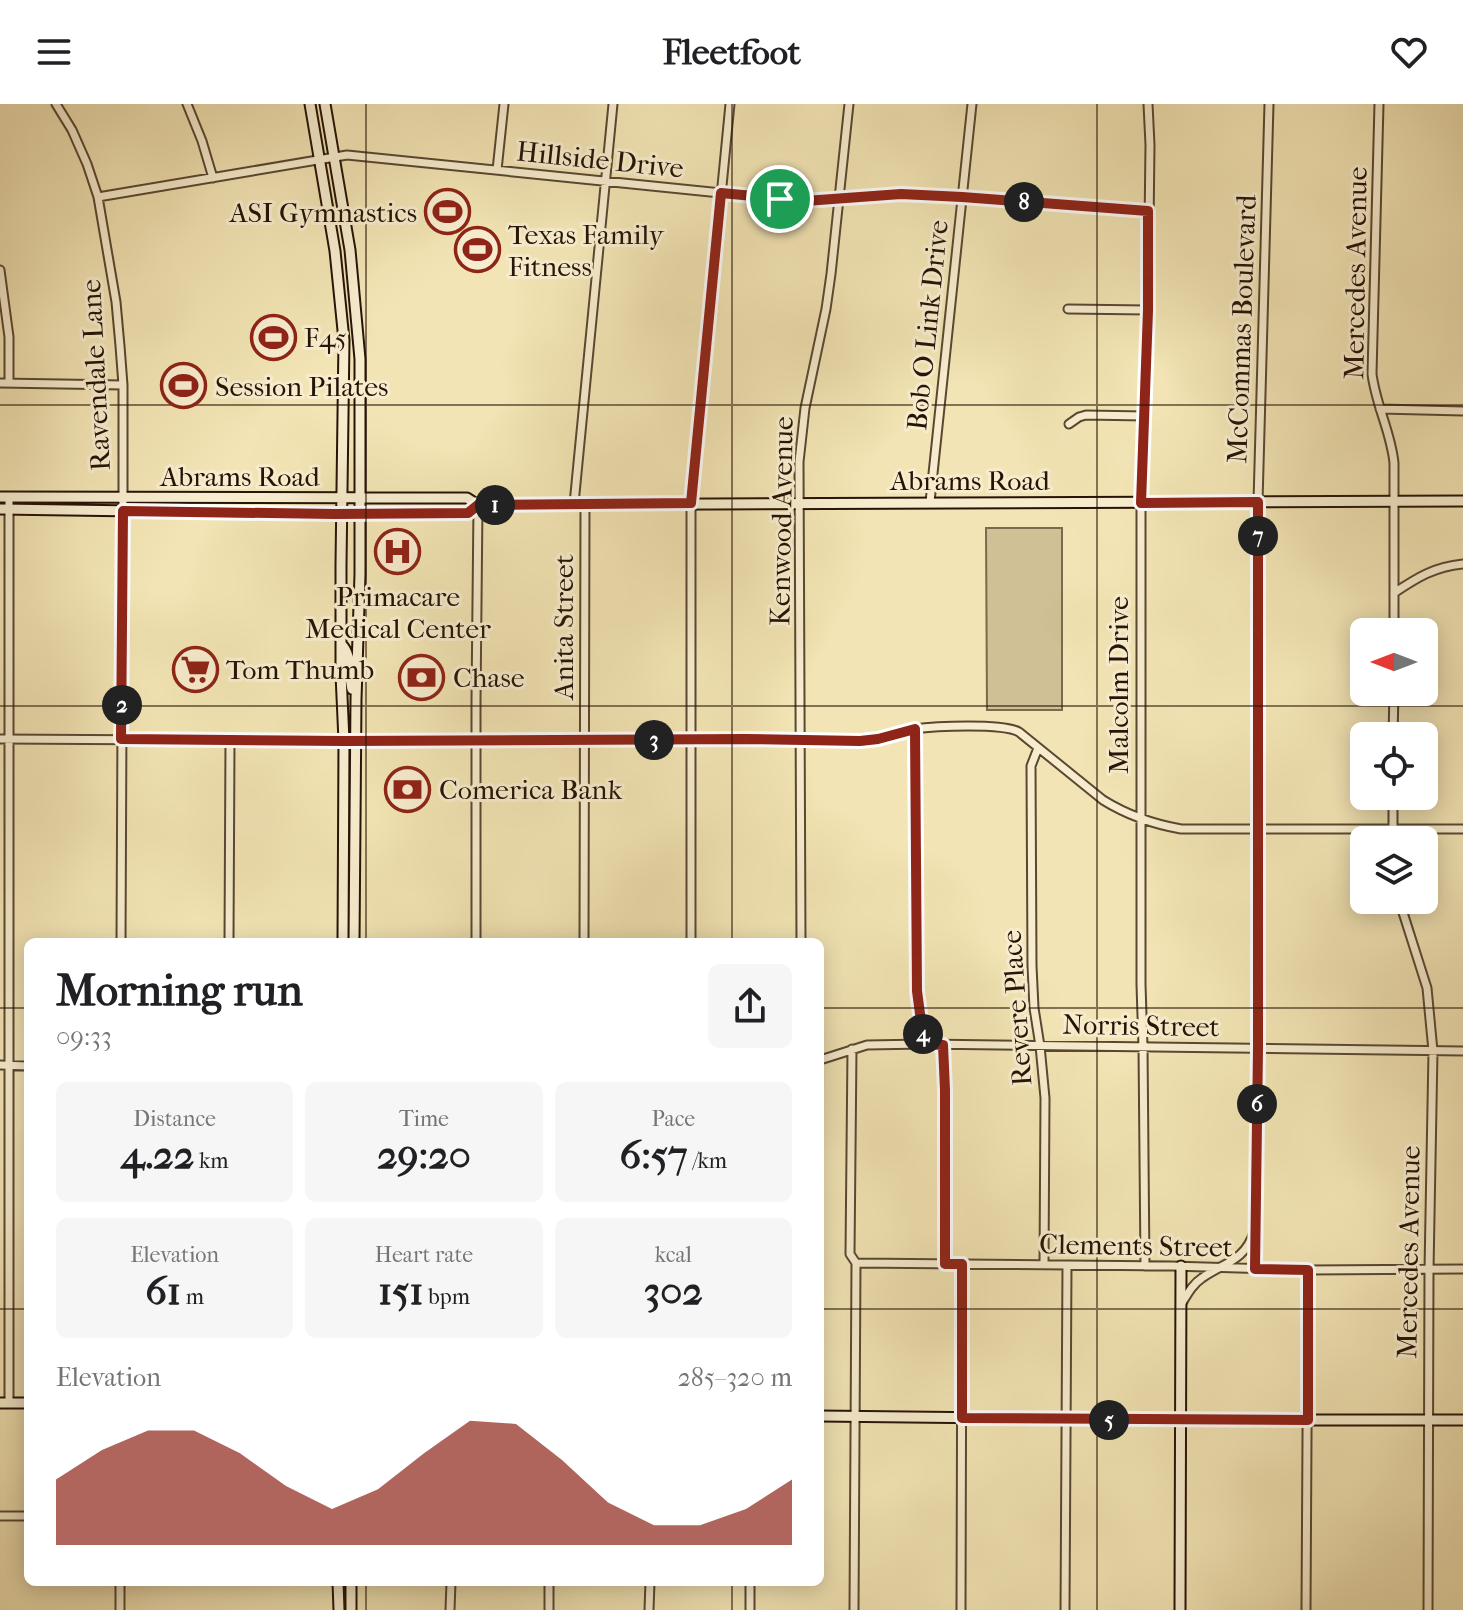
<!DOCTYPE html>
<html lang="en">
<head>
<meta charset="utf-8">
<style>
	:root { --surface:#fff; --page:#f6f6f6; --text:#202124; --muted:#757577; --accent:#8f2418 }
	body { margin:0; font-family:"IM FELL French Canon",serif; background:var(--page); color:var(--text); height:100vh; display:flex; flex-direction:column; font-size:30px; white-space:nowrap }
	* { box-sizing:border-box; margin:0 }
	p { font-size:26px; color:var(--muted) }
	.icon { flex:none; width:44px; height:44px; fill:none; stroke:currentColor; stroke-width:2; stroke-linecap:round; stroke-linejoin:round }
	.map { position:relative; flex:1; overflow:hidden }
	.drawer { position:absolute; left:24px; top:834px; width:800px; height:648px; display:flex; flex-direction:column; background:var(--surface); border-radius:12px; box-shadow:0 4px 20px #0003 }
	.drawer>* { flex:none }
	.needle { width:52px; rotate:270deg }
	.fabs { position:absolute; left:1350px; top:514px; display:grid; gap:16px }
	.fabs a { display:grid; place-items:center; width:88px; height:88px; border-radius:12px; background:var(--surface); box-shadow:0 4px 20px #0003; font-size:40px }
	.pin { position:absolute; display:grid; place-items:center; width:68px; height:68px; color:#fff; margin:-34px; border:4px solid #fff; border-radius:50%; box-shadow:0 2px 8px #0007 }
	.km { position:absolute; width:40px; height:40px; margin:-20px; border-radius:50%; background:#222; color:#fff; font-size:22px; line-height:40px; text-align:center }
	.round { display:grid; place-items:center; flex:none; width:84px; height:84px; border-radius:12px; background:var(--page) }
	.summary { display:flex; align-items:center; justify-content:space-between; height:136px; padding:0 32px }
	h1 { font-size:44px; font-weight:700; line-height:60px }
	.stats { display:grid; grid-template-columns:repeat(3,1fr); gap:12px; height:136px; padding:8px 32px }
	.stats div { display:grid; align-content:center; border-radius:12px; background:var(--page); text-align:center }
	.stats b { font-size:40px; font-weight:700 }
	.stats small { font-size:22px; font-weight:400 }
	.stats p { font-size:22px }
	.chart { height:224px; padding:16px 32px }
	.chart p { display:flex; justify-content:space-between }
	.chart svg { width:100%; height:144px; margin-top:8px; fill:var(--accent); opacity:.7 }
	header { display:flex; justify-content:space-between; align-items:center; height:104px; padding:0 32px; background:var(--surface); font-size:36px; font-weight:700 }
	.map>svg:first-child { display:block }
	.green { fill:#cfc096; stroke:#7a6a4e; stroke-width:2 }
	.lines { fill:none; stroke-linecap:round; stroke-linejoin:round }
	.street-casing { stroke:#594732; stroke-width:11 }
	.secondary-casing { stroke:#261306; stroke-width:13 }
	.street { stroke:#f7edce; stroke-width:7 }
	.secondary { stroke:#f7edce; stroke-width:9 }
	.route-casing { stroke:#fff; stroke-width:16 }
	.route { stroke:#8f2418; stroke-width:10 }
	.grid { fill:none; stroke:#261306; stroke-width:2; stroke-opacity:0.55 }
	.labels { text-anchor:middle; stroke-width:6; stroke-linejoin:round; paint-order:stroke }
	.street-label { font-size:28px; fill:#261306; stroke:#f7edce }
	.poi-label { font-size:28px; fill:#261306; stroke:#f7edce; text-anchor:start }
</style>
</head>
<body>
<header><svg class="icon" aria-label="menu" viewBox="0 0 24 24"><path d="M4 6h16M4 12h16M4 18h16"/></svg>Fleetfoot<svg class="icon" aria-label="heart" viewBox="0 0 24 24"><path d="M12 20l-8-8c-3-5 5-10 8-4 3-6 11-1 8 4z"/></svg></header>
<div class="map">
<svg width="1463" height="1506" viewBox="0 0 1463 1506">
	<rect width="100%" height="100%" fill="#f2e4b4"/>
	<filter id="stains"><feTurbulence type="fractalNoise" baseFrequency=".0025" numOctaves="4"/><feColorMatrix values="0 0 0 0 .2 0 0 0 0 .09 0 0 0 0 .02 0 0 0 .5 -.17"/></filter>
	<radialGradient id="worn" r=".72"><stop offset=".6" stop-color="#630" stop-opacity="0"/><stop offset="1" stop-color="#630" stop-opacity=".3"/></radialGradient>
	<!-- green -->
	<path class="green" d="M986,424h76v182h-75z"/>
	<g class="lines">
		<defs>
			<path id="street" d="M56,0l16,26 15,34 11,33 18,105 4,44 3,39v113l-2,444
				M187,0l15,37 11,37
				M1379,0l-7,270c4,32 19,58 22,89v169
				M497,66l7,-66
				M98,93l249,-42 433,44 50,1 71,-6 61,3 186,14
				M0,166l9,67v46
				M1068,205l80,1
				M0,279l123,2
				M1380,305l83,2
				M1069,320l10,-7 7,-2 59,1
				M9,393v906
				M930,398l42,-398
				M574,400l39,-400
				M1394,489c24,-16 40,-26 69,-29
				M915,625l2,262 7,53
				M1393,632l1,-44
				M0,635l344,2 402,-2 114,2c19,-2 36,-8 54,-12 21,-3 89,-6 105,3l84,68c24,15 50,24 78,29h282
				M1038,644l-7,18 1,200 2,42 6,38 5,52 -1,167
				M1393,692v44
				M1399,796l28,88 6,63 -4,219 -1,340
				M229,838l1,-202
				M476,838v-242l2,-195
				M584,838l1,-438
				M691,838v-439l39,-399
				M801,838l-2,-480 6,-54 21,-99 5,-35 18,-170
				M943,941l2,45v174
				M852,945l-2,205 6,9 -2,347
				M820,956l47,-15 57,-1 539,7
				M0,961l28,1
				M856,1159l315,3 137,4 155,-1
				M1145,1162l-2,-219 -2,-63v-481l7,-193 2,-165 -2,-41
				M1255,1165l3,-220v-547l11,-398
				M1182,1199c6,-10 11,-19 20,-25 21,-15 43,-17 52,-46
				M0,1412h28
				M120,1506v-28
				M450,1506l1,-28
				M549,1506v-28
				M649,1506l1,-28
				M750,1506v-28
				M961,1506l1,-346
				M1065,1506l2,-345
				M1306,1506l2,-340"/>
			<path id="secondary" d="M310,0l25,147 9,89 -3,225v109l3,67 -1,201
				M325,0l25,146 10,109v215l-4,125 -2,243
				M0,393l467,1 11,7 985,-4
				M0,405l342,5 126,-1 10,-8
				M341,540c12,11 7,30 11,45
				M0,1299h28
				M820,1312l361,4h282
				M338,1478l1,28
				M351,1506v-28
				M1180,1506l1,-344"/>
		</defs>
		<!-- street casing -->
		<use href="#street" class="street-casing"/>
		<!-- secondary casing -->
		<use href="#secondary" class="secondary-casing"/>
		<!-- street -->
		<use href="#street" class="street"/>
		<!-- secondary -->
		<use href="#secondary" class="secondary"/>
	</g>
	<g class="lines">
		<defs>
			<path id="route" d="M721,89l84,8 96,-7 61,3 186,14v99l-7,193 117,-1v547l-3,220 53,1v150l-346,-2v-154h-17v-174l-2,-45 -19,-1 -7,-53 -2,-262 -37,10 -18,2 -114,-2 -402,2 -223,-2 2,-228 211,3 134,-1 10,-8 213,-2z"/>
		</defs>
		<!-- route casing -->
		<use href="#route" class="route-casing"/>
		<!-- route -->
		<use href="#route" class="route"/>
	</g>
	<!-- grid -->
	<path class="grid" d="M366,0v838M732,0v838M1097,0v1506M0,301h1463M0,602h1463M0,904h28M820,904h643M0,1205h28M820,1205h643M366,1478v28M732,1478v28"/>
	<!-- icons -->
	<defs>
		<symbol id="stadium-ring" viewBox="-11 -11 22 22"><circle r="9.5" fill="#f7edce" stroke="#8f2418" stroke-width="1.5"/><path d="M0-5a6.5 5 0 1 0 0 10a6.5 5 0 1 0 0-10ZM-3.5-1.8h7v3.6h-7Z" fill="#8f2418"/></symbol>
		<symbol id="hospital-ring" viewBox="-11 -11 22 22"><circle r="9.5" fill="#f7edce" stroke="#8f2418" stroke-width="1.5"/><path d="M-5-5h3v3.5h4V-5h3V5h-3V1.5h-4V5h-3Z" fill="#8f2418"/></symbol>
		<symbol id="supermarket-ring" viewBox="-11 -11 22 22"><circle r="9.5" fill="#f7edce" stroke="#8f2418" stroke-width="1.5"/><path d="M-6-5.5h2.5l.6 2H6L4.5 2H-2.5L-4.4-4H-6ZM-1.5 3.2a1.3 1.3 0 1 0 .1 0ZM3 3.2a1.3 1.3 0 1 0 .1 0Z" fill="#8f2418"/></symbol>
		<symbol id="bank-ring" viewBox="-11 -11 22 22"><circle r="9.5" fill="#f7edce" stroke="#8f2418" stroke-width="1.5"/><path d="M-6-4H6V4H-6ZM0-2.3a2.3 2.3 0 1 0 0 4.6a2.3 2.3 0 1 0 0-4.6Z" fill="#8f2418"/></symbol>
	</defs>
	<g fill-rule="evenodd">
		<use href="#stadium-ring" x="422" y="82" width="51" height="51"/>
		<use href="#stadium-ring" x="452" y="120" width="51" height="51"/>
		<use href="#stadium-ring" x="248" y="208" width="51" height="51"/>
		<use href="#stadium-ring" x="158" y="256" width="51" height="51"/>
		<use href="#hospital-ring" x="372" y="422" width="51" height="51"/>
		<use href="#supermarket-ring" x="170" y="540" width="51" height="51"/>
		<use href="#bank-ring" x="396" y="548" width="51" height="51"/>
		<use href="#bank-ring" x="382" y="660" width="51" height="51"/>
	</g>
	<g class="labels">
		<!-- street labels -->
		<g class="street-label">
			<text transform="translate(600 55) rotate(6)" y="10">Hillside Drive</text>
			<text transform="translate(1355 169) rotate(-89)" y="10">Mercedes Avenue</text>
			<text transform="translate(927 221) rotate(-84)" y="10">Bob O Link Drive</text>
			<text transform="translate(1241 225) rotate(-88)" y="10">McCommas Boulevard</text>
			<text transform="translate(95 271) rotate(-93)" y="10">Ravendale Lane</text>
			<text x="240" y="382">Abrams Road</text>
			<text x="970" y="386">Abrams Road</text>
			<text transform="translate(781 417) rotate(-89)" y="10">Kenwood Avenue</text>
			<text transform="translate(563 523) rotate(-90)" y="10">Anita Street</text>
			<text transform="translate(1118 581) rotate(-90)" y="10">Malcolm Drive</text>
			<text transform="translate(1016 904) rotate(-94)" y="10">Revere Place</text>
			<text transform="translate(1141 921) rotate(1)" y="10">Norris Street</text>
			<text transform="translate(1136 1141) rotate(1)" y="10">Clements Street</text>
			<text transform="translate(1408 1148) rotate(-89)" y="10">Mercedes Avenue</text>
		</g>
		<!-- poi labels -->
		<g class="poi-label">
			<text x="417" y="118" text-anchor="end">ASI Gymnastics</text>
			<text x="508" y="140">Texas Family<tspan x="508" dy="32">Fitness</tspan></text>
			<text x="304" y="243">F45</text>
			<text x="215" y="292">Session Pilates</text>
			<text x="398" y="502" text-anchor="middle">Primacare<tspan x="398" dy="32">Medical Center</tspan></text>
			<text x="226" y="575">Tom Thumb</text>
			<text x="453" y="583">Chase</text>
			<text x="439" y="695">Comerica Bank</text>
		</g>
	</g>
	<rect width="100%" height="100%" filter="url(#stains)"/>
	<rect width="100%" height="100%" fill="url(#worn)"/>
</svg>
<div class="fabs">
<a><svg class="needle" viewBox="-14 -14 28 28"><path d="M0-13l5 13h-10z" fill="#e53935"/><path d="M0 13l5-13h-10z" fill="#757577"/></svg></a>
<a><svg class="icon" aria-label="locate" viewBox="0 0 24 24"><circle cx="12" cy="12" r="6"/><path d="M12 2v4M12 18v4M2 12h4M18 12h4"/></svg></a>
<a><svg class="icon" aria-label="layers" viewBox="0 0 24 24"><path d="M12 4l9 5-9 5-9-5zM3 14l9 5 9-5"/></svg></a>
</div>
<div class="pin" style="left:780px;top:95px;background:#1e9e55"><svg class="icon" aria-label="arrive" viewBox="0 0 24 24"><path d="M6 21V4h12l-3 4 3 4H6"/></svg></div>
<b class="km" style="left:495px;top:401px">1</b>
<b class="km" style="left:122px;top:601px">2</b>
<b class="km" style="left:654px;top:636px">3</b>
<b class="km" style="left:923px;top:930px">4</b>
<b class="km" style="left:1109px;top:1316px">5</b>
<b class="km" style="left:1257px;top:1000px">6</b>
<b class="km" style="left:1258px;top:432px">7</b>
<b class="km" style="left:1024px;top:98px">8</b>
<section class="drawer">
<div class="summary"><div><h1>Morning run</h1><p>09:33</p></div><a class="round"><svg class="icon" aria-label="share" viewBox="0 0 24 24"><path d="M12 15V3M7 8l5-5 5 5M5 13v7h14v-7"/></svg></a></div>
<div class="stats">
<div><p>Distance</p><b>4.22<small> km</small></b></div>
<div><p>Time</p><b>29:20</b></div>
<div><p>Pace</p><b>6:57<small> /km</small></b></div>
</div>
<div class="stats">
<div><p>Elevation</p><b>61<small> m</small></b></div>
<div><p>Heart rate</p><b>151<small> bpm</small></b></div>
<div><p>kcal</p><b>302</b></div>
</div>
<div class="chart"><p><span>Elevation</span>285–320 m</p>
<svg viewBox="0 0 160 44" preserveAspectRatio="none"><path d="M0 44V24L10 15L20 9L30 9L40 16L50 26L60 33L70 27L80 16L90 6L100 7L110 18L120 31L130 38L140 38L150 33L160 24V44z"/></svg>
</div>
</section>
</div>
</body>
</html>
